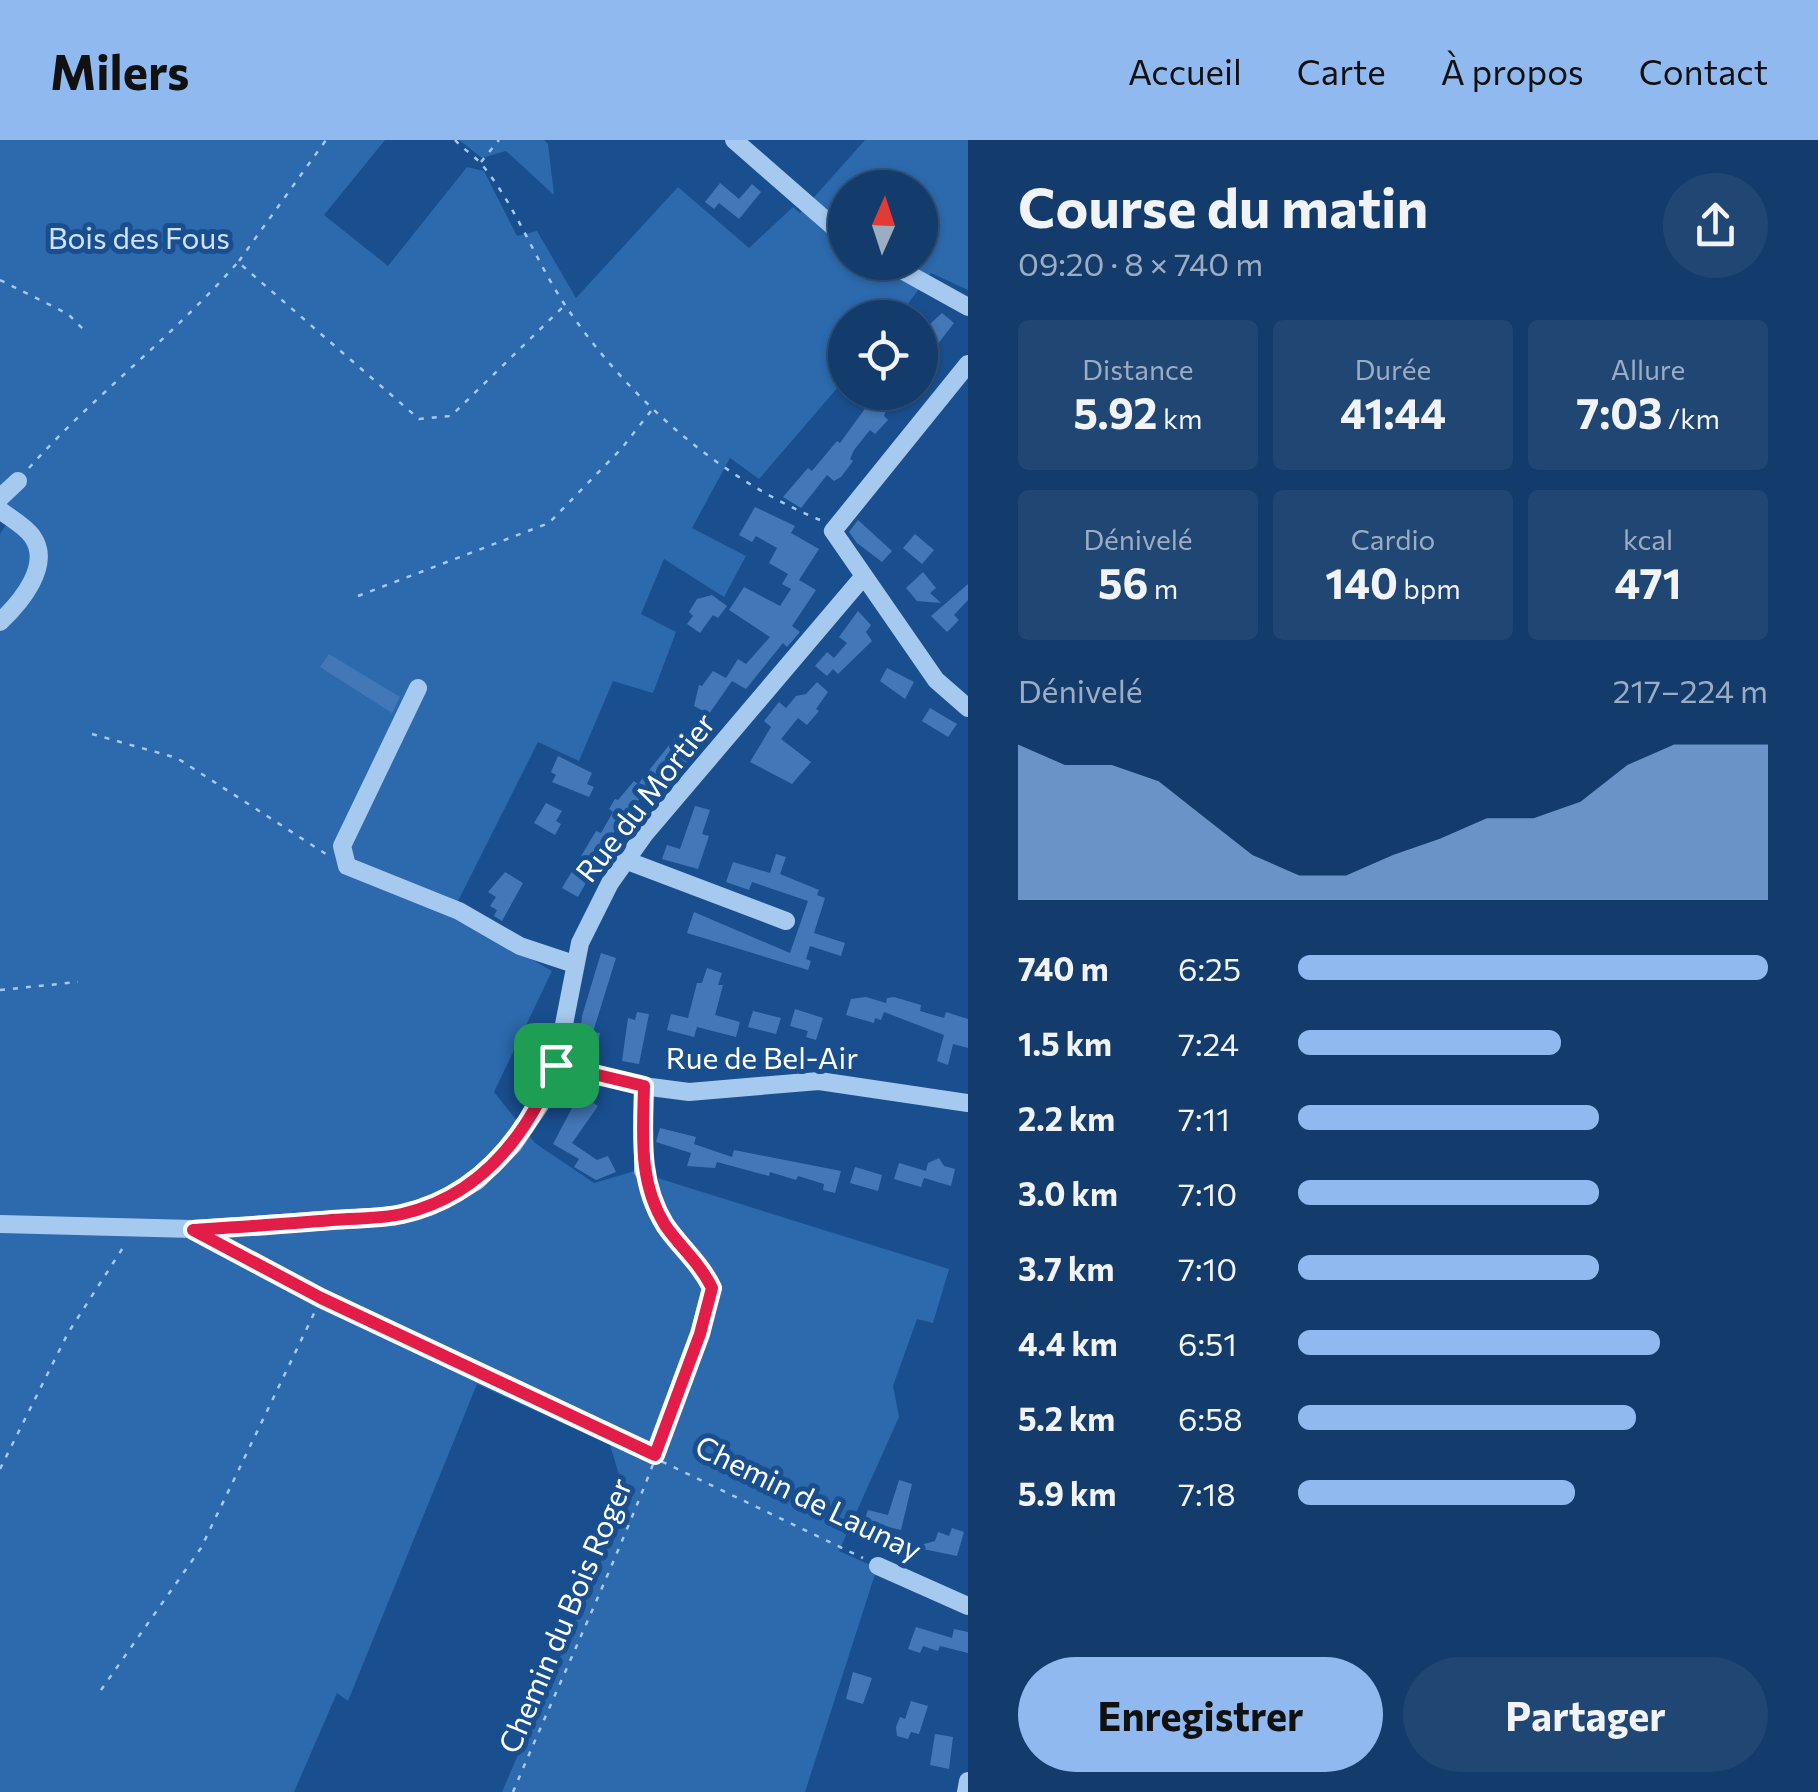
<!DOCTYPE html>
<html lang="fr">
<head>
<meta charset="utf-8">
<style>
	:root { --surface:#133b6b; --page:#204673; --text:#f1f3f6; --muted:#9dadc1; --line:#32557e; --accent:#90b9f0 }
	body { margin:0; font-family:Commissioner,sans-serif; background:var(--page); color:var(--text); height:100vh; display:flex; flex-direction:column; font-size:38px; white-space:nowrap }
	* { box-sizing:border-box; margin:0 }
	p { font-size:32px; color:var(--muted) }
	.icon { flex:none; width:55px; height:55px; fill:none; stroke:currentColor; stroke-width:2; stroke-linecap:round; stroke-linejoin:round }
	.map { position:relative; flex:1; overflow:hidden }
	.details { display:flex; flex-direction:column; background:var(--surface); width:850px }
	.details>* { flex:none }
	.needle { width:65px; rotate:3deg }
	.controls { position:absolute; left:828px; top:30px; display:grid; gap:20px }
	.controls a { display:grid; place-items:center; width:110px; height:110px; border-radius:50%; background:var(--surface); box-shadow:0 2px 8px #0004,0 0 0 2px var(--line); font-size:50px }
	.pin { position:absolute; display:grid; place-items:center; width:85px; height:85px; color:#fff; margin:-42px; border-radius:20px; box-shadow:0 5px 15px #0006 }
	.round { display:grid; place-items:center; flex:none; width:105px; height:105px; border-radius:52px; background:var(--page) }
	.summary { display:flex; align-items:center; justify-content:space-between; height:170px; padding:0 50px }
	h1 { font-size:55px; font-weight:700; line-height:75px }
	.metrics { display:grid; grid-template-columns:repeat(3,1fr); gap:15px; height:170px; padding:10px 50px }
	.metrics div { display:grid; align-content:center; border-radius:10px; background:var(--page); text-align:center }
	.metrics b { font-size:42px; font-weight:700 }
	.metrics small { font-size:28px; font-weight:400 }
	.metrics p { font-size:28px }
	.chart { height:280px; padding:20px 50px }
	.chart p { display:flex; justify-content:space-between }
	.chart svg { width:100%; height:180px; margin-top:10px; fill:var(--accent); opacity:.7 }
	.button { display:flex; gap:20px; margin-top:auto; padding:20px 50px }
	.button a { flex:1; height:115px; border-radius:60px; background:var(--accent); color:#111; font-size:40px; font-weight:700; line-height:115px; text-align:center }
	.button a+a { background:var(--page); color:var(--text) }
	ul { padding:0 50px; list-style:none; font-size:32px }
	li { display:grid; grid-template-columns:160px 120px 1fr; align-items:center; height:75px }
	li i { height:25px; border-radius:12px; background:var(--accent) }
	header { display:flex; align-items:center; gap:60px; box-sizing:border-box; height:140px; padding:0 50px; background:var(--accent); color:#111 }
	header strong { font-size:48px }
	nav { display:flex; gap:55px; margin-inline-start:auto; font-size:35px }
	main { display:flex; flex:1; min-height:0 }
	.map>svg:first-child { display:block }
	.green { fill:#2c69ad; fill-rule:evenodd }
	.building { fill:#4278b7 }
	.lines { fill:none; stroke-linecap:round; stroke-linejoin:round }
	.path { stroke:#a6c9ef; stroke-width:2.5; stroke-dasharray:5 8; stroke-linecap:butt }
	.minor { stroke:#a6c9ef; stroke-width:18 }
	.route-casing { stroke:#fff; stroke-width:20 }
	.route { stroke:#e11d48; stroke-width:12 }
	.labels { text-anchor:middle; stroke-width:10; stroke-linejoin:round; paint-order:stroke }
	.park-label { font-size:30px; fill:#cde2fa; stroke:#194f8f }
	.street-label { font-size:30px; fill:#fff; stroke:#194f8f }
</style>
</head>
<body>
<header>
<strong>Milers</strong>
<nav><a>Accueil</a><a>Carte</a><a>À propos</a><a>Contact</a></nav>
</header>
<main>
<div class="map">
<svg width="968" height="1652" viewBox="0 0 968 1652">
	<rect width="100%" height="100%" fill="#194f8f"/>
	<!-- green -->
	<path class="green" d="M0,0h385l-61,75 64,51 79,-99 17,4 33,65 20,-5 39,67 102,-111 71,61 44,-41 7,6 65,-73h103v150l-37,-17 -33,44 -53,1v61l-86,100 -29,-21 -38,70 54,28 -22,41 -60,-38 -23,55 35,18 -23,61 -40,-12 -34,80 -41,-19 -86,171 100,58 -58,121 41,51 59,40 41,-12 314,98 -16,54 -16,-4 -24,67 6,31 -60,134 38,17 -72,224h-303l125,-291 -17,-56 -133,-61 -129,317 -11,-8 -43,99h-294v-1258l13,-20 -13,-11zM845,48h75v74h-75z
		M459,0h85l4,4 6,51 -48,-44 -24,7z"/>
	<!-- building -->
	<path class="building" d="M720,43l19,16 13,-15 9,8 -22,27 -20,-16 -5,6 -9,-7z
		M942,173l12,10 -34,44v-27l9,-11 -2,-2z
		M877,252h23l-14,18 -2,6 4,4 -13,14 -5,-4 -16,20 -4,9 3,2 -12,16 -7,4 -7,-6 -26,33 -18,-11 25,-29 4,3 25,-30 3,2z
		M755,367l40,19 -4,7 28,16 -20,31 17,10 -24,36 8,6 -13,15 -4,-4 -37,46 -14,-8 -23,33 -15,-8 5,-21 3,1 11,-15 13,7 12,-19 8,5 24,-27 -41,-27 15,-23 36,19 11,-17 -9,-5 6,-10 -19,-11 8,-15 -21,-12 -4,6 -13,-7z
		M858,380l34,31 -10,11 -25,-19 -8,-11z
		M915,394l19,16 -12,14 -19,-16z
		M923,432l13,16 -6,5 11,10 -24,-2 -11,-13z
		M968,444v16l-14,15 5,5 -12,12 -16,-16z
		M712,455l15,11 -9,12 -5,-3 -13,18 -13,-9 6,-8 -4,-4 8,-13z
		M858,471l13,14 -5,7 6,9 -34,33 -5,-5 -6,7 -12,-10 12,-14 7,6 13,-15 -8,-6z
		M329,514l71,43 -8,16 -72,-46z
		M887,528l27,14 -9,17 -25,-18z
		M817,542l11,10 -12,17 3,2 -12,14 -9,-7 -17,21 30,23 -19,22 -42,-22 21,-35 -7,-6 15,-19 7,6 10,-12 10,-2z
		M930,568l27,16 -9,13 -26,-16z
		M682,589l22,14 -22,24 -5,-4 -25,30 -13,-10z
		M558,616l34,17 -5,11 7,3 -5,10 -37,-15 4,-7 -5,-3z
		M634,641l11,9 -22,34 -3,-2 -42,75 -16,-9 34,-57 5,2 12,-21 -4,-3 6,-10 3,1z
		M546,663l16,8 -6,10 5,3 -6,11 -21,-12z
		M695,666l15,4 -8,24 7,2 -11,33 -36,-10 5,-14 13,4z
		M776,714l10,3 -6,17 39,16 -2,5 8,3 -11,35 31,10 -4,13 -31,-10 -4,13 5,2 -3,9 -121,-37 7,-21 96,41 18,-52 -56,-19 -3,8 -23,-8 7,-20 37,11z
		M505,732l18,11 -21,38 -8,-5 3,-6 -7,-4 6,-9 -8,-5z
		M601,813l15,5 -23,74 7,1 -4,23 -15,-2 3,-15h-4l2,-23z
		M707,828l15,5 -4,12h5l-8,30 25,7 -4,15 -39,-10 -3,10 -27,-7 4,-16 17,4 9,-35h5z
		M866,857l20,6 1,-5 7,-1 27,8 -1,6 24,7 2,-6 22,7v29l-15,-4 -5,21 -11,-4 7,-26 -60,-23 -3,8 -6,-2 -1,5 -28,-8 5,-16z
		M795,869l28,9 -7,22 -10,-3 2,-6 -18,-5z
		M753,871l28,7 -5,16 -28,-7z
		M637,872l12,2 -10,50 -17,-3 6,-43 7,2z
		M581,951l15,7 -3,5 5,3 -26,37 25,17 11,-4 8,16 -20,8 -22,-13 5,-8 -26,-15z
		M660,988l36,9 -2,7 38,13 2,-7 107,21 -6,22 -12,-3 1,-6 -26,-8 -2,4 -26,-8 -1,4 -52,-14 -2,6 -28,-2 4,-13 -35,-11z
		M939,1018l5,8 11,3 -4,17 -27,-8 -3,9 -27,-8 5,-16 27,8 -1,3 3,-11z
		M855,1027l27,8 -4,16 -28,-8z
		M899,1340l13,4 -11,46 -21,-5 -4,15 -23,-8 6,-15 6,2 3,-9 20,5z
		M952,1388l12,4 -7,24 -44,-9 22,-6 3,-9 11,4z
		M916,1487l36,11 2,-9 14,3v21l-28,-7 -2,5 -15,-5 -3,7 -12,-4z
		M853,1532l19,6 -9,26 -17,-5z
		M911,1561l17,5 -9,28 -8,-2 -3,7 -11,-3 -1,-9 4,-10 5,2z
		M935,1594l18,3 -4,32 -19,-4z"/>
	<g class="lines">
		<!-- path -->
		<path class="path" d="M455,0c8,9 20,16 28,26 34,42 52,94 82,139 62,92 152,172 255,215
			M481,22l18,-22
			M239,121l87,-121
			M0,140l68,34 18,18
			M29,328c65,-73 145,-132 209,-206l181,157 32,-3 114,-111
			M358,456l191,-73 73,-75 29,-37
			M92,594l85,24 152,98
			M0,850l78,-8
			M219,1103l102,55 542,260
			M0,1329l68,-136 58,-90
			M101,1550l100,-142 120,-249
			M513,1652c70,-166 152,-330 199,-504 -17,-37 -51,-61 -64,-101"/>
		<!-- minor -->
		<path class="minor" d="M734,0l111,97
			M887,122l81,45
			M968,224l-135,167 103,149 32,28
			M0,358l18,-17
			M0,370c10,8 25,16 32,26 21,29 -12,67 -32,86
			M418,548l-76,158 5,20 112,45 61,35 54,18
			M625,720l161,61
			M556,925l87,21 46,6 130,-11 149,22
			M643,1031v-85
			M0,1084l193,5 207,-14 36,-12 41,-22 36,-36 27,-40 16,-40 24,-122 30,-60 34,-48 219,-258
			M878,1426l90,40
			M966,1652l2,-11"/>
	</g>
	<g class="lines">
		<defs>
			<path id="route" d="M556,925l88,21c-1,49 -6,96 21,139 15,22 35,38 47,63l-12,46 -45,121 -334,-157 -128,-68c46,-3 93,-6 139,-10 23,-2 48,-1 70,-6 79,-18 125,-78 154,-149z"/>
		</defs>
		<!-- route casing -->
		<use href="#route" class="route-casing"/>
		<!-- route -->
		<use href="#route" class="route"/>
	</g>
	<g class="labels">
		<!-- park labels -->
		<g class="park-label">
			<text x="139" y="109">Bois des Fous</text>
		</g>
		<!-- street labels -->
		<g class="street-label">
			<text transform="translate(646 658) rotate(-52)" y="10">Rue du Mortier</text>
			<text x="762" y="929">Rue de Bel-Air</text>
			<text transform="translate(808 1359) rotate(26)" y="10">Chemin de Launay</text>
			<text transform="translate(566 1476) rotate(-67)" y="10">Chemin du Bois Roger</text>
		</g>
	</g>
</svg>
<div class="controls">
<a><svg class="needle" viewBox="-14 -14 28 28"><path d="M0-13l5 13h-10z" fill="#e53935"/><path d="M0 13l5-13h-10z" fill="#9dadc1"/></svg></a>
<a><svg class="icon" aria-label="locate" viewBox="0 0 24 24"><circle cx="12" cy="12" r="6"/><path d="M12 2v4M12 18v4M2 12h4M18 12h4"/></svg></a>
</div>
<div class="pin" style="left:556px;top:925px;background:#1e9e55"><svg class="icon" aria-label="arrive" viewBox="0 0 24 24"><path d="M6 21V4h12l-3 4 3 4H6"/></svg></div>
</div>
<section class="details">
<div class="summary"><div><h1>Course du matin</h1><p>09:20 · 8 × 740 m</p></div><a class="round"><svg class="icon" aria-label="share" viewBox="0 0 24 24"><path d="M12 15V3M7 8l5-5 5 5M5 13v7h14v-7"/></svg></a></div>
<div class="metrics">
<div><p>Distance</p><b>5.92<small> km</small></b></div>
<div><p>Durée</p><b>41:44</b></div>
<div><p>Allure</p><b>7:03<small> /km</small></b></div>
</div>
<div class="metrics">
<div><p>Dénivelé</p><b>56<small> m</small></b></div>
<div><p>Cardio</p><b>140<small> bpm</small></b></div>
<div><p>kcal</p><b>471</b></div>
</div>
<div class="chart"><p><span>Dénivelé</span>217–224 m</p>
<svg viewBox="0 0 160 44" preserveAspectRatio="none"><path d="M0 44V6L10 11L20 11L30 15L40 24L50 33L60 38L70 38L80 33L90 29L100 24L110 24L120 20L130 11L140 6L150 6L160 6V44z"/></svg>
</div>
<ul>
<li><b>740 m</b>6:25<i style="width:100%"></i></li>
<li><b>1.5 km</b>7:24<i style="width:56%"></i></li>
<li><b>2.2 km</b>7:11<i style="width:64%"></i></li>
<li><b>3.0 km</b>7:10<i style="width:64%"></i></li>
<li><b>3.7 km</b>7:10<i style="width:64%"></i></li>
<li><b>4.4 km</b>6:51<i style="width:77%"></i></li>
<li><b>5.2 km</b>6:58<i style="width:72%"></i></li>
<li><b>5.9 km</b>7:18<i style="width:59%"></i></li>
</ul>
<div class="button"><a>Enregistrer</a><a>Partager</a></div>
</section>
</main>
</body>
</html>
